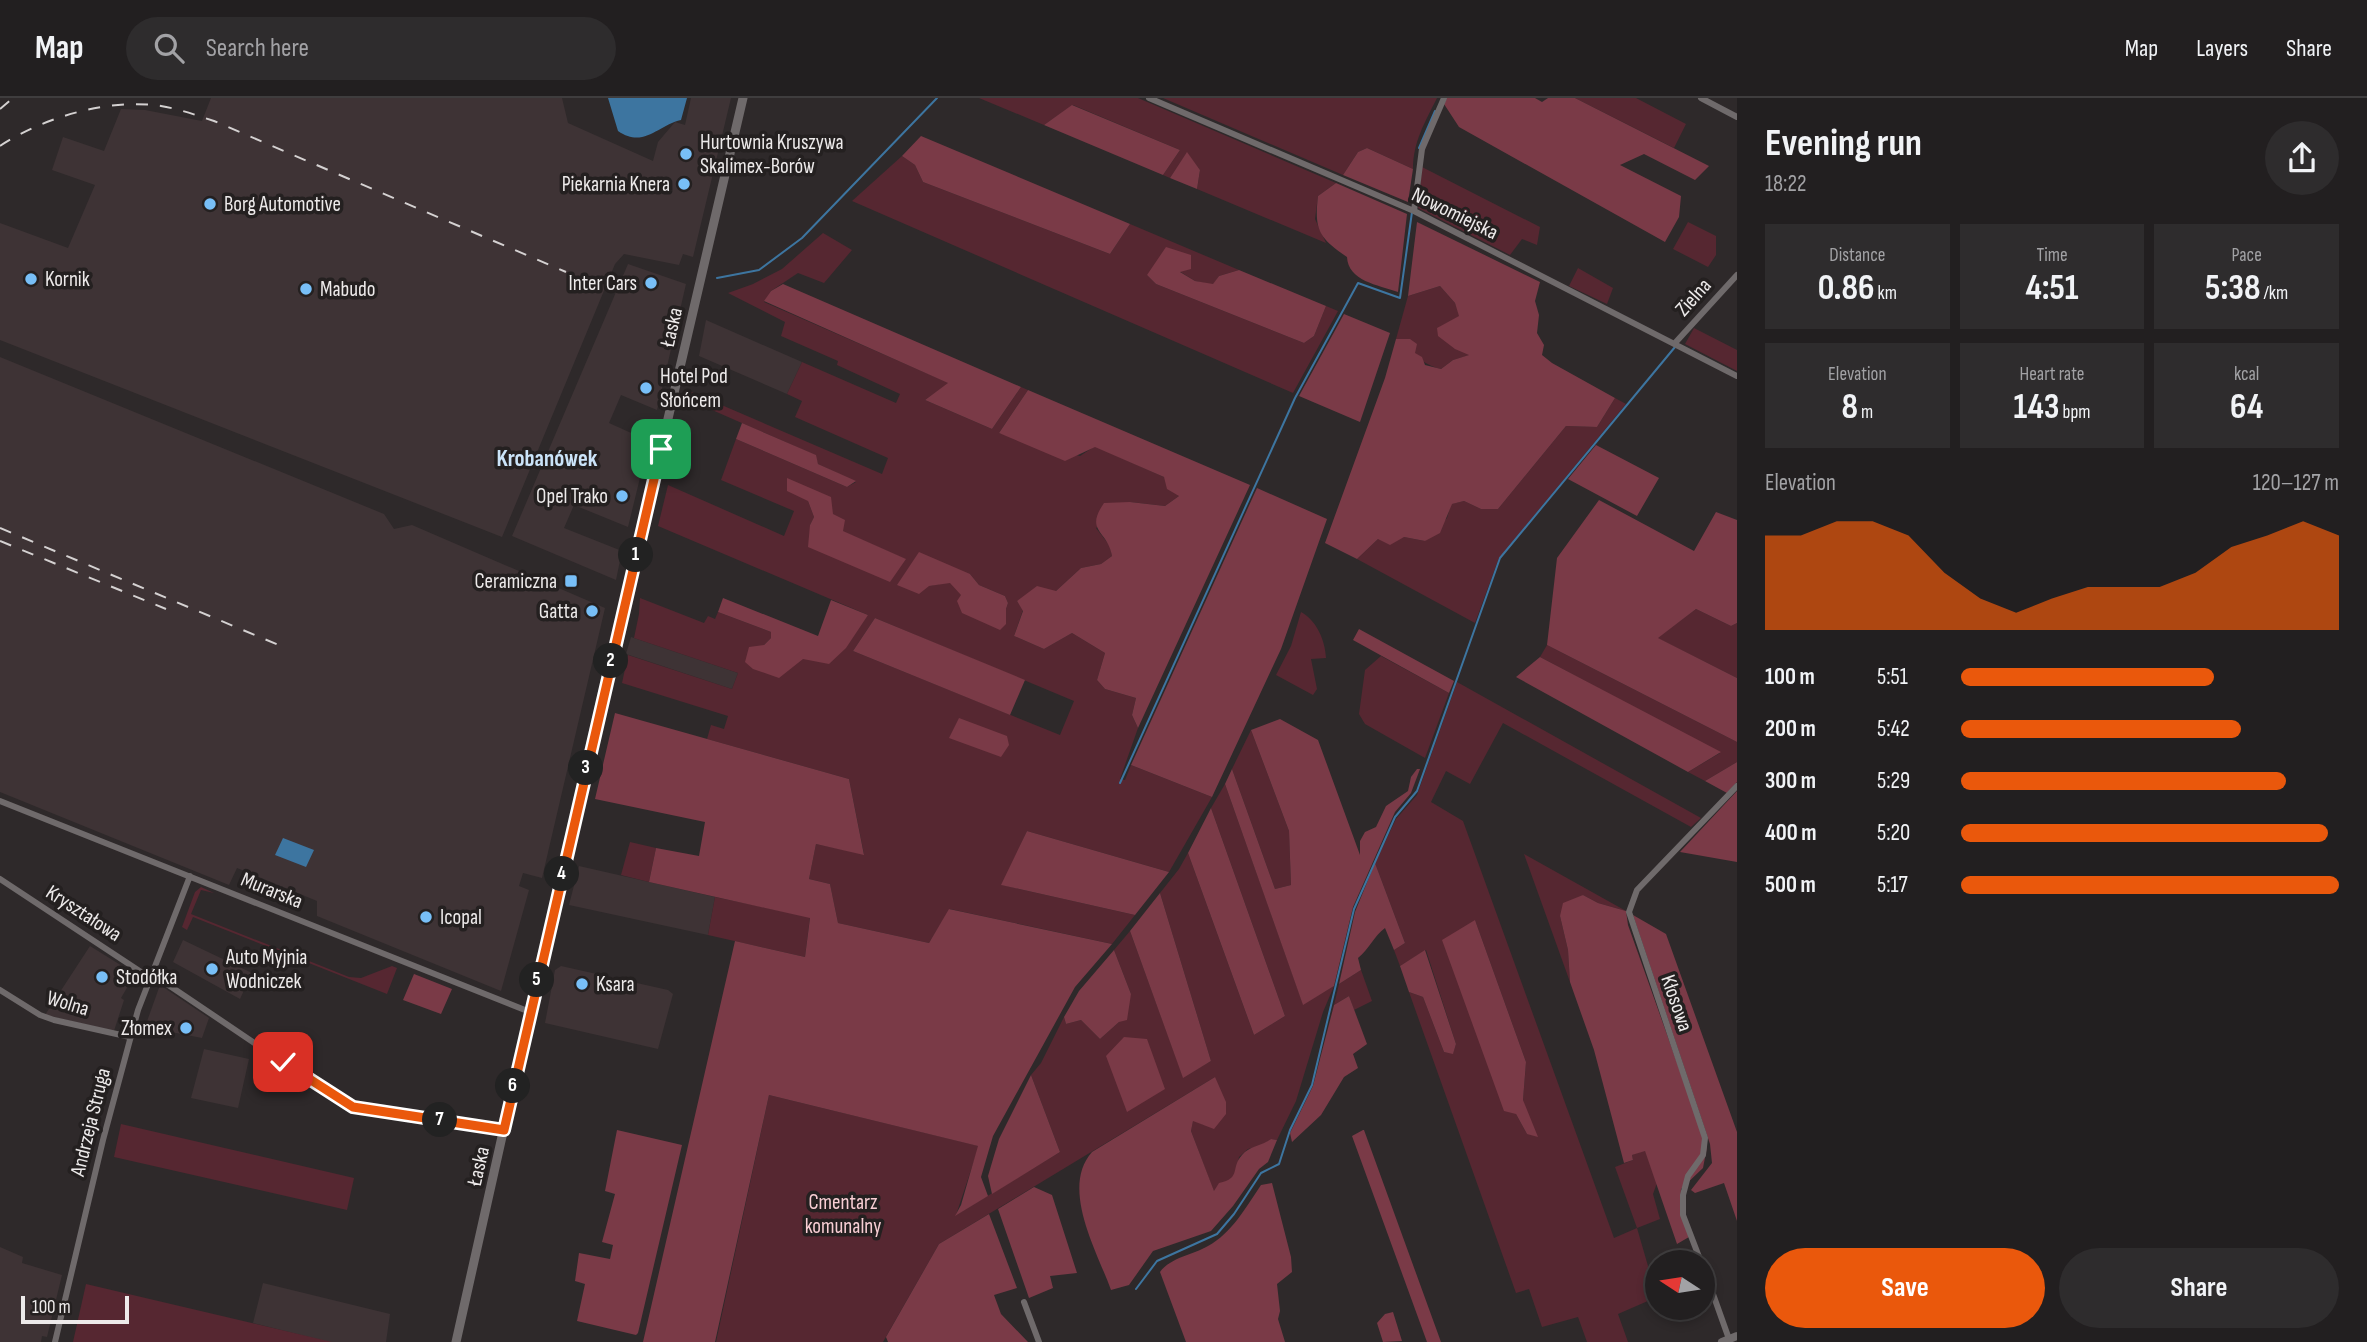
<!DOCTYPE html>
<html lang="en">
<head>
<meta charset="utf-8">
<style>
	:root { --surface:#221f20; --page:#2e2c2d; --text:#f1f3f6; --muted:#a2a2a5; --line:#3f3d3e; --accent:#ea580c }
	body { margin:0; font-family:"Sofia Sans Condensed",sans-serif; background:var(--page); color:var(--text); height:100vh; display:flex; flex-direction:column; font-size:26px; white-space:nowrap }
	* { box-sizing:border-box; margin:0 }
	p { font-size:23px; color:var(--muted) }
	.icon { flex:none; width:38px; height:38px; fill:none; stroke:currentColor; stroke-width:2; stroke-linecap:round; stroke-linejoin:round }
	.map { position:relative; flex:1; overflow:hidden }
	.drawer { display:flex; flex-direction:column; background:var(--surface); width:630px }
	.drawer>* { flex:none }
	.needle { width:46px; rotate:282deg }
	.fabs { position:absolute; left:1645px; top:1152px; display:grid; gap:14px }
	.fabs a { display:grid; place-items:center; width:70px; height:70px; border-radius:50%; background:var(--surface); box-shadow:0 4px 10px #0003,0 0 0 2px var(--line); font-size:35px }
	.scale { position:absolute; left:21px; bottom:18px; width:108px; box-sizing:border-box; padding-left:7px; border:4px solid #edeaea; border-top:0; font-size:19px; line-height:24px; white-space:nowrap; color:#edeaea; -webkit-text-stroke:5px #242020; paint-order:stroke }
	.pin { position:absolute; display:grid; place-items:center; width:60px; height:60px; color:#fff; margin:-30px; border-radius:14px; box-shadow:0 4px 10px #0006 }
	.km { position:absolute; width:35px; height:35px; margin:-18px; border-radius:50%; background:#222; color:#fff; font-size:19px; line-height:35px; text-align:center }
	.round { display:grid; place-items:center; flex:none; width:74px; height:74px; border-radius:37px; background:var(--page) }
	.headline { display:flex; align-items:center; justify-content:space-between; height:119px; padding:0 28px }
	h1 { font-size:38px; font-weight:700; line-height:52px }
	.metrics { display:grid; grid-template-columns:repeat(3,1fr); gap:10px; height:119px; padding:7px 28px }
	.metrics div { display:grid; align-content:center; border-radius:0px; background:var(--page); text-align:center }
	.metrics b { font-size:35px; font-weight:700 }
	.metrics small { font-size:19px; font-weight:400 }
	.metrics p { font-size:19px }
	.chart { height:196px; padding:14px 28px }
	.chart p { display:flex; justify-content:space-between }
	.chart svg { width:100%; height:126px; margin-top:7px; fill:var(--accent); opacity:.7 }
	.action { display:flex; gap:14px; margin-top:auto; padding:14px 28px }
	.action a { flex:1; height:80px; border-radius:42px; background:var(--accent); color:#fff; font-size:28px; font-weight:700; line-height:80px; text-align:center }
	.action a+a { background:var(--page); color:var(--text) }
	ul { padding:0 28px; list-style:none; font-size:23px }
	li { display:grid; grid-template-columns:112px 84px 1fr; align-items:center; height:52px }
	li i { height:18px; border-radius:9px; background:var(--accent) }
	header { display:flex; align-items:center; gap:42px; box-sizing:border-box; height:98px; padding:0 35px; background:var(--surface); border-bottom:2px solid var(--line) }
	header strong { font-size:33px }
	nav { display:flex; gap:38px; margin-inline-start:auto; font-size:24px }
	.search { width:490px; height:63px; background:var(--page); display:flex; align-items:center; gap:18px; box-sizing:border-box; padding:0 24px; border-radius:38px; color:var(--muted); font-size:26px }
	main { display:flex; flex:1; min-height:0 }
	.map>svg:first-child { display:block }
	.built { fill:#3e3335 }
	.green { fill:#562731; fill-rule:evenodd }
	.forest { fill:#7a3a47 }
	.water { fill:#3d75a0 }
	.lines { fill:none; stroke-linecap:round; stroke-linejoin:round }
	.stream { stroke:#3d75a0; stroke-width:2 }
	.minor { stroke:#6f6a6b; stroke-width:6 }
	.tertiary { stroke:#6f6a6b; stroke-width:8 }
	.secondary { stroke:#6f6a6b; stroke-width:9 }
	.rail { stroke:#d4d1d1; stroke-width:2; stroke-dasharray:12 12; stroke-linecap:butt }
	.route-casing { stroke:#fff; stroke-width:14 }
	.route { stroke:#ea580c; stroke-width:9 }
	.poi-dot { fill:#78bff7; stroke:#242020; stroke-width:2.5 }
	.labels { text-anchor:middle; stroke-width:7; stroke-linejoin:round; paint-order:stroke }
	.poi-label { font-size:21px; fill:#edeaea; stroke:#242020; text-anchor:start }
	.street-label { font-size:21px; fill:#edeaea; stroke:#242020 }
	.park-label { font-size:21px; fill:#f8ced4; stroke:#242020 }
	.neighbourhood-label { font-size:23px; font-weight:bold; fill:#cbe4f9; stroke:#242020 }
</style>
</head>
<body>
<header>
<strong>Map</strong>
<div class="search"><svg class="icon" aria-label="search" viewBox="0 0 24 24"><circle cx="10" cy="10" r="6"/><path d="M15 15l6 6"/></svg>Search here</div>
<nav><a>Map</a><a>Layers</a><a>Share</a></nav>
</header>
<main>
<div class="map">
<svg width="1737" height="1244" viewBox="0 0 1737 1244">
	<rect width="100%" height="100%" fill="#2e292a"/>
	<!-- built -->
	<path class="built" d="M211,0h351l6,25 85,38 5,-19 17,-20 10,3 6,-27h40l-38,159 -10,-3 -4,11 -55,-11 -9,10 -113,273 -502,-197v-117l68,25 27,-63 -43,-15 11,-33 41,14 17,-42 24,1 57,11z
		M628,166l58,20 -29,126 -36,-15 -12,28 40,18 -21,86 -54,-22 -10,23 58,23 -6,29 -104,-44z
		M706,222l96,42 -15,32 -88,-38z
		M0,259l384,157 10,15 18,-4 193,83 -63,270 -19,-5 -4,13 10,4 -28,101 -184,-75v-15l-80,-33 -8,17 -229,-93z
		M631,539l107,36 -6,16 -106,-35z
		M579,768l136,31 -7,38 -139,-30z
		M183,842l69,33 -12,26 -67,-37z
		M90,848l45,28 -14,24 3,2 -10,31 -69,-16z
		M561,868l107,24 5,4 -15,55 -113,-26 10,-53z
		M160,887l49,33 -7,20 -57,-11z
		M204,951l45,10 -11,49 -47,-10z
		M0,1149l23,10 -1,6 40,12 -15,62 -5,-1 -1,6h-41z
		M263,1185l127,31 -4,28h-57l-76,-19z"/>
	<!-- green -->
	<path class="green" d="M979,0h159l198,85 -18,13 -3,23 11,24 -129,-54 3,-19 -13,-17 -17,25 -7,-3 17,-25 -107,-45 -29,20z
		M1163,0h274c-12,24 -24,44 -24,71l-46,-21 -9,4 -15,23z
		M1575,0h61l50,26 -12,24z
		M902,58l13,9 8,17 187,72 20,-30 109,46 -20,6 -6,9 -18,-4 -16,-10 -32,4 9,9 148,59 10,-7 12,-30 12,5 -45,82 -441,-192z
		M1422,69l118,60 -3,18 -15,-6 -12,16 -92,-47z
		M1688,124l28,14v19l-8,12 -35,-18z
		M823,135l29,17 -28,33 -26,-10 -27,18 -7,11 185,81 -24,17 67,29 29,-42 7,3 -29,43 81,23 15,-10 69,31 15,19 -14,10 -35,-4 -34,26 14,18 2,10 -11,8 -20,4 -25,23 -39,10 6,9 -9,26 30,13 28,-16 33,20 -8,27 8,9 31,9 -4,17 6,13 -18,51 5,1 6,-15 81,32 -43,75 -142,-41 -25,54 133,30 -23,29 -162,-35 -21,34 -91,-20 -8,-39 -21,-5 7,-35 48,10 -15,-75 -142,-40 4,-14 13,4 4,-13 -106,-33 6,-28 104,34 6,-16 -104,-35 5,-24 1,-16 64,25 4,-7 7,3 3,-7 53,20v6l-7,7 39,14 65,-44 -210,-89 10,-41 116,51 10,-25 -73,-31 15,-41 111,48 9,-5 -38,-18 -3,-9 -128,-56 2,-8 193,83 6,-16 -93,-41 7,-16 -15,-7 15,-32 94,41 4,-9 -63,-29 1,-4 -57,-25 4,-14 -57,-29 25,-9 29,-15zM808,403l25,13 9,17 63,28 -95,-34 4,-8zM970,476l9,11 26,11 3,7 -2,6v15l-44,-29 -12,-13 -21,4zM875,520l199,83 -14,34 -207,-84z
		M1578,170l35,20 -6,16 -38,-18z
		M1440,188l15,17 5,13 -22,12 32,27 -17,5 -12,9c-19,-4 -29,-18 -45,-30l12,-43z
		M1694,230l43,22v21l-52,-27z
		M1615,300l11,6 -127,154 -24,65 -118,-64 21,-20 26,-2 21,4 22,-23 4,-14 13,-3 17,8h17l68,-83 31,1z
		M1696,511l35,17 6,-3v55l-80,-40z
		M1301,514c16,9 24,28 25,46l-15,1 6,30 -4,6 -37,-20 15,-29z
		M1547,547l190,97v20l-32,19 -17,-9 32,-19 -180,-96z
		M1381,558l68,37 -24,65 -60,-34 -6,-10 6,-44z
		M1457,584l244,136 -10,9 -188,-104 -33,61 -24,-13 -15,31 32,19 151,417 23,-10 -22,-61 18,-7 -1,-5 13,-5 12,33 -4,11 7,25 -23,9 20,69 -39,17 10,28h-41l-9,-25 -36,10 -13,-38 -13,4 -107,-301 14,5 21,55 9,1 3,-9 -30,-94 -26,16 -6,-16 11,-7 -30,-80 21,-44 21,-24zM1475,822l51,142 -3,38 4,34 -11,-20z
		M1251,632l38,101 2,54 -16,4 -43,-120z
		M1225,686l78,220 31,-18 -11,26 -27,89 -19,39 -6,-1 -8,6 -15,4 -9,8 -4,18 -21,17 -23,-61 2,-11 11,5 11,-48 -276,167 -56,98h-167l53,-247 210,51 -23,69 104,-63 -29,-77 10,-12 23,-46 2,7 15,-4 19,19 19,-17 12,-28 -17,-44 16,-19 53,146 28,-16 -51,-168 19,-24 9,-16 66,182 31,-19 -74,-208z
		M630,744l26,6 -7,34 -28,-7z
		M1524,756l102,57 -28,-8 -15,-8 -23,21 8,34 2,32z
		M201,789l13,6 -13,-3 -10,24 158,63 12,1 31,-12 5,2 -10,26 -194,-77 -6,13 -5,-3 13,-35z
		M715,799l95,20 -5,40 -97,-22z
		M1361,872l11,31 -18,9 -5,-14 -15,9 5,-21z
		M121,1026l233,54 -7,32 -233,-53z
		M86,1186l246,58h-259z"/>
	<!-- forest -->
	<path class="forest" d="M1447,0h88l7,4 6,-4h27l134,68 -14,14 -51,-26 -24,11 61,31 -2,21 -14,25 -206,-115 -15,-23z
		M1072,7l108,45 -17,25 -119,-50z
		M921,38l209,88 -20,30 -187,-72 -8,-17 -13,-9z
		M1367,50l46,21 -5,33 -65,-27 15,-23z
		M1187,54l13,18 -3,19 -27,-11z
		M1336,85l71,31 -9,78c-20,-7 -50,-11 -51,-35 -28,-19 -33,-27 -29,-61z
		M1417,124l123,60 -5,19 4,14 -2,18 7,12 -2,10 10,8 63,35 -18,29 -31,-1 -68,83h-17l-17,-8 -12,3 -12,29 -15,8 -21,-4 -14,8 -12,-6 -21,20 -32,-16 60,-165 11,-39h14l7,5 -2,9 7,4 3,8 16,4 12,-9 16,-5 -14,-6 -17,-13 -1,-8 22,-12 -4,-13 -15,-17 -32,10z
		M1166,149l25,8v14l-11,3 15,9 18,3 6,-8 20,-6 87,36 -12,30 -10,7 -148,-59 -9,-9z
		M783,186l238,103 -29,42 -67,-29 23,-17 -184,-82 7,-10z
		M1344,216l46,19 -30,89 -61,-26z
		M1028,292l222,95 -112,243 -6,-13 4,-17 -31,-9 -8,-9 8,-27 -33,-20 -28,16 -30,-13 9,-25 -6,-10 20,-15 19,5 25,-23 20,-4 11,-8c-4,-26 -28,-24 -8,-53l26,-1 35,4 14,-10 -12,-7 -3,-12 -69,-30 -30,14 -66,-28z
		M742,325l74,32 2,9 38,17 -9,6 -111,-48z
		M1596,347l63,33 -22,38 -69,-37z
		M787,380l44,19 2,17 12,6 -2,11 63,28 -16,23 -82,-35 2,-22 4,-8 -6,-16 -21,-10z
		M1257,390l70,31 -46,130 -69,148 -81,-32z
		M1599,402l95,51 22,-39 21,8v103l-6,3 -35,-17 -38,29 79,40v64l-190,-97 10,-87z
		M919,454l51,22 9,11 26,11 3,7 -2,6v15l-6,6 -38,-17 -5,-12 4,-6 -11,-12 -21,3 -10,8 -22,-9z
		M723,500l95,38 13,-36 37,15 -22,33 -17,16 -26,-5 -24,19 -26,-9 -8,-7 4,-15 15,-2 7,-7v-6l-53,-20z
		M875,520l150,62 -15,35 -157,-64z
		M1359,531l95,52 -5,12 -96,-53z
		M1540,559l181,95 -33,20 -172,-95z
		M615,615l234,66 15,76 -48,-11 -7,35 21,5 8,39 91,20 20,-34 163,35 -37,43 -82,149 -12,41 7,19 -33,20 6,-11 17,-59 -209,-51 -54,247h-72l92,-401 70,16 5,-39 -161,-36 7,-34 43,8 6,-34 -110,-23z
		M959,620l48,18 2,9 -8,12 -52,-19z
		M1280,621l38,21 42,115v-14l5,-9 11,-5 10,-21 22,-15 3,-14 6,-8h3l-9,24 -16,19 -42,95 -19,79 -31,19 -78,-221 7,-15 43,120 16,-4 -2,-54 -38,-101z
		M1737,664v20l-10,11 -22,-12z
		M1737,693v71l-57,-10z
		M1211,710l74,208 -31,19 -66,-182z
		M1027,733l142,41 -34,43 -134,-30z
		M1375,765l30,80 -11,7 -9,-22c-11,8 -16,21 -27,30l3,12 -22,14 16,-72z
		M1160,795l51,168 -28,17 -53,-147z
		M1583,797l15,8 28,8 2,14 79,222 -4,21 -22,21 -1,22 9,26 -12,7 -32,-93 -13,4 1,5 -9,3 -30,-113 -24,-68 -2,-32 -8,-34 3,-13z
		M1633,817l33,19 71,198v89l-13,-38 -29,10 -4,-3 21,-27 -2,-19z
		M1475,822l51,142 -3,38 15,37 -11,-3 -11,-20 -12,-3 -62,-171z
		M1114,852l17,44 -4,26 -8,2 -19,17 -19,-19 -15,4 -2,-7 15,-26z
		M1425,852l31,94 -3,10 -9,-2 -21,-55 -14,-5 -9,-26z
		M414,876l38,15 -11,25 -38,-14z
		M1349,898l18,48 -14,10 5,14 -14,9 -23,38 -29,27 -2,-9 23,-47 21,-81z
		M1124,939l23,2 18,50 -38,23 -21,-56z
		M1031,977l29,77 -68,42 -4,-18 11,-37z
		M1215,979l11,25v12l-12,15 -21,-8 -2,10 23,60 5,-8c23,-5 11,-15 23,-28 7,-9 20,-9 29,-16l6,1 -9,22 -9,7 -26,37 -22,25 -58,20 -24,34 -18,5c-14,-39 -51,-102 -19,-138z
		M617,1032l65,15 -44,188 -2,2 -59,-14 8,-37 -10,-3 4,-28 31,6 3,-14 -11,-3 13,-48 -10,-3z
		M1363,1032h1l77,212h-14l-75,-206z
		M1272,1085l19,74 1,15 -15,12 3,27 -2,8 7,23h-99l-26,-70c11,-15 33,-17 48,-26 24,-13 38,-39 53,-61z
		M1034,1089l18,8 25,78 -27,3 3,12 -24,10 -31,-89z
		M989,1116l28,74 -23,7 7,19 27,28h-140l-2,-5 53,-93z
		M1393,1214l9,29 -19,1 -6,-19 8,-9z"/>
	<!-- water -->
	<path class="water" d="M608,0h79l-6,22c-23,5 -37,29 -63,11z
		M283,740l31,12 -8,17 -31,-12z"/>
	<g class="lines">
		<!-- stream -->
		<path class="stream" d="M1419,50l16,-37
			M717,180l42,-8 43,-32 135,-140
			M1120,685l175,-385 63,-115 42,15 12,-86
			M1136,1191l21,-28 60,-27 17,-20 27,-41 18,-9 11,-34 22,-45 42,-176 41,-92 22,-26 83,-233 175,-211"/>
		<!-- minor -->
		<path class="minor" d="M1149,0l265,113 323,165
			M1701,0l36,19
			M1414,113l8,-62 22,-51
			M1675,245l62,-68
			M0,703l530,211
			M0,781l144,95 14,4 187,126 8,3 151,23
			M0,892l40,25 14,5 76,17
			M1701,1164l-18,-47v-20l5,-19 15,-21 2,-17 -76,-226 8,-22 100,-104
			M1703,1168l26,73
			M1024,1204l15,40
			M55,1244l48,-202 35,-130 52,-134"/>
		<!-- tertiary -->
		<path class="tertiary" d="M1722,1244l15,-6"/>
		<!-- secondary -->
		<path class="secondary" d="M456,1244l88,-393 199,-851"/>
		<!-- rail -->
		<path class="rail" d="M0,11l13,-11
			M0,48c44,-29 109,-48 161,-40 18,3 35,9 53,15l352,151
			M0,430l281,118
			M0,443l166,68"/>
	</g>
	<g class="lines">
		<defs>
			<path id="route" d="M283,964l70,45 151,23 157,-681"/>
		</defs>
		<!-- route casing -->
		<use href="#route" class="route-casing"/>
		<!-- route -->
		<use href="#route" class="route"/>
	</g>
	<!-- markers -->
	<g class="poi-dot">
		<circle cx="686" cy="56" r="7"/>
		<circle cx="684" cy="86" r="7"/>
		<circle cx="210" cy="106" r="7"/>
		<circle cx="31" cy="181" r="7"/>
		<circle cx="651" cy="185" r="7"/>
		<circle cx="306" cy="191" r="7"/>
		<circle cx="646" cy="290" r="7"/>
		<circle cx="622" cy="398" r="7"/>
		<rect x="564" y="476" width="14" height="14" rx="3.5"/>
		<circle cx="592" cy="513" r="7"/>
		<circle cx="426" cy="819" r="7"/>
		<circle cx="212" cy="871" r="7"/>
		<circle cx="102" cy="879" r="7"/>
		<circle cx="582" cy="886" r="7"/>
		<circle cx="186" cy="930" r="7"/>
	</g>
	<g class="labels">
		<!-- poi labels -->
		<g class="poi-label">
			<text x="700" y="51">Hurtownia Kruszywa<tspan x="700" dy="24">Skalimex-Borów</tspan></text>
			<text x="670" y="93" text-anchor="end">Piekarnia Knera</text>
			<text x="224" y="113">Borg Automotive</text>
			<text x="45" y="188">Kornik</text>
			<text x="637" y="192" text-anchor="end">Inter Cars</text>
			<text x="320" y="198">Mabudo</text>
			<text x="660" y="285">Hotel Pod<tspan x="660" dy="24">Słońcem</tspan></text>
			<text x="608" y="405" text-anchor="end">Opel Trako</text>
			<text x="557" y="490" text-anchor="end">Ceramiczna</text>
			<text x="578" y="520" text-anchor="end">Gatta</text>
			<text x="440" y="826">Icopal</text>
			<text x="226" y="866">Auto Myjnia<tspan x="226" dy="24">Wodniczek</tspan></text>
			<text x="116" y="886">Stodółka</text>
			<text x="596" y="893">Ksara</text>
			<text x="172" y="937" text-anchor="end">Złomex</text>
		</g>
		<!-- street labels -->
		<g class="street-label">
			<text transform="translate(1455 115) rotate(26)" y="7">Nowomiejska</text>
			<text transform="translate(1693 199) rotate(-48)" y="7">Zielna</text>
			<text transform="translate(671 229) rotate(-77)" y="7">Łaska</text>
			<text transform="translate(272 792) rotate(22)" y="7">Murarska</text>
			<text transform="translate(84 815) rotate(33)" y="7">Kryształowa</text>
			<text transform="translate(68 905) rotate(17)" y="7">Wolna</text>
			<text transform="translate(1677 905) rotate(71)" y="7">Kłosowa</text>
			<text transform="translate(90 1024) rotate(-76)" y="7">Andrzeja Struga</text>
			<text transform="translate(478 1068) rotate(-77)" y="7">Łaska</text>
		</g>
		<!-- park labels -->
		<g class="park-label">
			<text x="843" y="1111">Cmentarz<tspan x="843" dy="24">komunalny</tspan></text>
		</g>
		<!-- neighbourhood labels -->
		<g class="neighbourhood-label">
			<text x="547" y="368">Krobanówek</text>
		</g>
	</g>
</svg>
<div class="fabs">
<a><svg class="needle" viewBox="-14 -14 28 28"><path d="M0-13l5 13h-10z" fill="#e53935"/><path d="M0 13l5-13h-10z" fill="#a2a2a5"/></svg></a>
</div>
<div class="scale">100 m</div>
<div class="pin" style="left:661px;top:351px;background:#1e9e55"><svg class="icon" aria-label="arrive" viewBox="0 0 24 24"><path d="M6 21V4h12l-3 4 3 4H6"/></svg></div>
<div class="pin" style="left:283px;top:964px;background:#d93025"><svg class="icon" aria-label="check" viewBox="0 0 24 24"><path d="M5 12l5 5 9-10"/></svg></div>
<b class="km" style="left:636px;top:457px">1</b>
<b class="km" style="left:611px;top:563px">2</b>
<b class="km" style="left:586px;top:670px">3</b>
<b class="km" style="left:562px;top:776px">4</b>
<b class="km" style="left:537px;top:882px">5</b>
<b class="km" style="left:513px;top:988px">6</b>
<b class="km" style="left:440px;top:1022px">7</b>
</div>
<section class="drawer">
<div class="headline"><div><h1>Evening run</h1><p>18:22</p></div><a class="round"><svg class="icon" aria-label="share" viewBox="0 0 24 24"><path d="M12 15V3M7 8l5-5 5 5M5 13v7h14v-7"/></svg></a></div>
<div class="metrics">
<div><p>Distance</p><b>0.86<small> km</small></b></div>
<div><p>Time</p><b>4:51</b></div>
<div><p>Pace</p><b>5:38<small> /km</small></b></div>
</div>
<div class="metrics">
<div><p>Elevation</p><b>8<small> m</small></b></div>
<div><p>Heart rate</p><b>143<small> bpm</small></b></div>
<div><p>kcal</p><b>64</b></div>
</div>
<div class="chart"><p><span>Elevation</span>120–127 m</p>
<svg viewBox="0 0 160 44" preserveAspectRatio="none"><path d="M0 44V11L10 11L20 6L30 6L40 11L50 24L60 33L70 38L80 33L90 29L100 29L110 29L120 24L130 15L140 11L150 6L160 11V44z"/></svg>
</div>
<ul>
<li><b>100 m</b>5:51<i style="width:67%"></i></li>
<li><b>200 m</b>5:42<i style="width:74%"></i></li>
<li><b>300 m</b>5:29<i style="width:86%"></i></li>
<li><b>400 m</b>5:20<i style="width:97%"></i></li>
<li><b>500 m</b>5:17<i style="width:100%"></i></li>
</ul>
<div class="action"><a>Save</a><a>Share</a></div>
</section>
</main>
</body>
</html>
